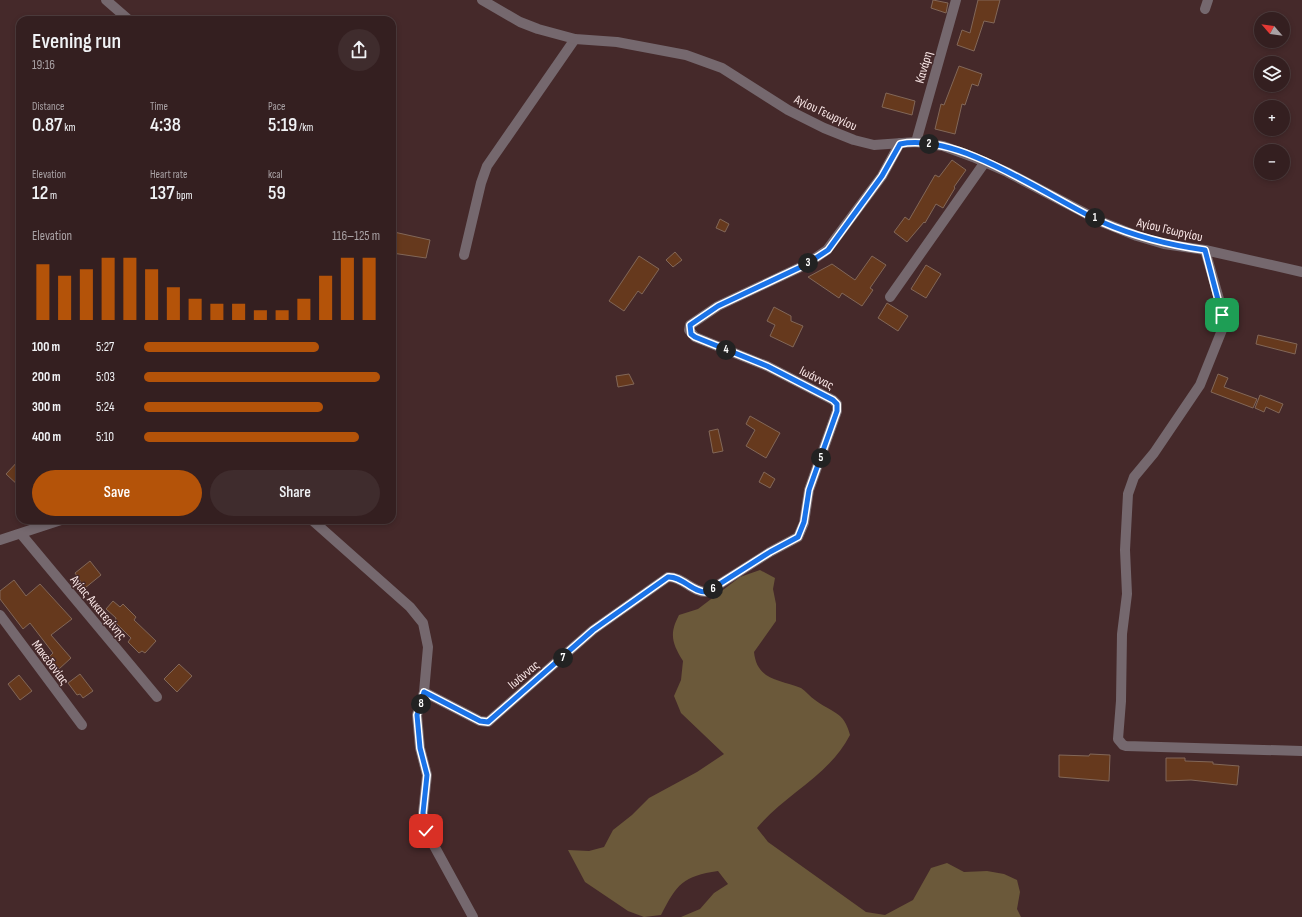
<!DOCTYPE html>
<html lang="en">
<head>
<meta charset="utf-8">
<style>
	:root { --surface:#341f20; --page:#3f2c2d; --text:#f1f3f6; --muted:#a9a2a5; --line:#4e3d3e; --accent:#b45309 }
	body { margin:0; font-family:"Sofia Sans Condensed",sans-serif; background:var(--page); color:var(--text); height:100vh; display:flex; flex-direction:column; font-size:15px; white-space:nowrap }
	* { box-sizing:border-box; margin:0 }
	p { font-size:13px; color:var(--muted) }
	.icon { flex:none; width:22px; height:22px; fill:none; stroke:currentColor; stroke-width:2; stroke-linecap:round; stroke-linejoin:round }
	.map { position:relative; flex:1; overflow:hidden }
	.sheet { position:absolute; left:16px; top:16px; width:380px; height:508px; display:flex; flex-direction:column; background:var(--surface); border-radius:12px; box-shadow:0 2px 6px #0003,0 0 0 1px var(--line) }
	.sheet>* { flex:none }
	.needle { width:26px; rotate:298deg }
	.tools { position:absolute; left:1254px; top:12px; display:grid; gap:8px }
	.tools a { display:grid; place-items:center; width:36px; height:36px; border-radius:50%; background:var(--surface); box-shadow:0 2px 6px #0003,0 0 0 1px var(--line); font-size:20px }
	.pin { position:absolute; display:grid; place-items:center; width:34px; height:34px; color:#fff; margin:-17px; border-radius:8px; box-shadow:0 2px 6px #0006 }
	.km { position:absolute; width:20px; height:20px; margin:-10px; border-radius:50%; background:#222; color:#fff; font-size:11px; line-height:20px; text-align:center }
	.round { display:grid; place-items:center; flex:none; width:42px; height:42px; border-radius:21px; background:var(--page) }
	.headline { display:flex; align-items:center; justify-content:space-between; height:68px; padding:0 16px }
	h1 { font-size:22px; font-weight:600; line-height:30px }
	.metrics { display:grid; grid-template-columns:repeat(3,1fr); gap:6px; height:68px; padding:4px 16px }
	.metrics div { display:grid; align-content:center }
	.metrics b { font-size:20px; font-weight:600 }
	.metrics small { font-size:11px; font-weight:400 }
	.metrics p { font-size:11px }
	.chart { height:112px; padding:8px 16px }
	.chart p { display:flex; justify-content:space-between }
	.chart svg { width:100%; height:72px; margin-top:4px; stroke:var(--accent); stroke-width:6 }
	.primary-button { display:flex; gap:8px; margin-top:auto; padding:8px 16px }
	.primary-button a { flex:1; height:46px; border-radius:24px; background:var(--accent); color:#fff; font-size:16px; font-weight:600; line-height:46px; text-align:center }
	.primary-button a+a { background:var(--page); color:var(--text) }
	ul { padding:0 16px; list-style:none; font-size:13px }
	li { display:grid; grid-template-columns:64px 48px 1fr; align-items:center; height:30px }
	li i { height:10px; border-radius:5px; background:var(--accent) }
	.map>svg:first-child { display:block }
	.green { fill:#6b593a }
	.building { fill:#66391d; stroke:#826758 }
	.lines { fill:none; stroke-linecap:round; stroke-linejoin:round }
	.minor { stroke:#75686e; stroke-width:10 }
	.tertiary { stroke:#75686e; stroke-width:10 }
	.route-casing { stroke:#fff; stroke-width:8 }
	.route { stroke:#1a73e8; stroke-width:5 }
	.labels { text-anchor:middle; stroke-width:3; stroke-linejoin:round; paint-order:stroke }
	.street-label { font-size:13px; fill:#fae7e7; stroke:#45292a }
</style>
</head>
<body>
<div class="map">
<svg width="1302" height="917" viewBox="0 0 1302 917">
	<rect width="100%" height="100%" fill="#45292a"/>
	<!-- green -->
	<path class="green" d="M760,570l15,8 -2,11 3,15v17l-22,31c3,29 26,27 47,36 5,3 9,9 14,12 17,13 29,11 35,35 -21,41 -64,58 -93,93l11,14 98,70 19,3 28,-15 18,-32 16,-5 17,9 23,-1 17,3 13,6 3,12 -3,17 4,8h-340l19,-8 14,-16 14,-9 -10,-13c-35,5 -41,13 -57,44l-17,2 -16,-6 -43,-29 -17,-32 21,1 15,-4 9,-17 19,-15 17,-17 48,-26 27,-18 -43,-41 -7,-17 7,-16 2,-19c-11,-18 -14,-27 -4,-46l19,-6 42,-32z"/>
	<!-- building -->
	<path class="building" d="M933,0l15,3 -2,10 -15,-5z
		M978,0h22l-6,23 -10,-2 -10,30 -17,-6 5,-15 8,3z
		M959,66l23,8 -4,12 -6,-2 -7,21 -3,-1 -7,30 -20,-5 6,-25 3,1z
		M886,93l29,8 -3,14 -30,-8z
		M952,160l14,10 -12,17 1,1 -12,20 -7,-4 -11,19 -1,-1 -17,20 -13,-10 11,-15 4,3 26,-45 4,2z
		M720,219l9,5 -4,8 -9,-4z
		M394,232l36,8 -4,18 -34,-5z
		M675,252l7,8 -9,7 -7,-7z
		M639,256l20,13 -17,25 -4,-3 -14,20 -15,-10z
		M872,256l14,9 -16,23 3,2 -11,16 -20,-13 -3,5 -31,-21 24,-13 23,16z
		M926,265l15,9 -15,24 -15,-9z
		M887,303l21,13 -10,15 -20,-13z
		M774,307l17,9v5l12,5 -10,21 -23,-11 5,-11 -8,-4z
		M1258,335l39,9 -2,10 -39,-10z
		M629,374l5,10 -16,3 -2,-11z
		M1218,374l10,4 -4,9 33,12 -4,9 -42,-16z
		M1260,395l23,9 -4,9 -13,-6 -2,5 -9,-4z
		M750,416l30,17 -14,25 -20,-12 9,-16 -9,-6z
		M718,429l5,22 -10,2 -4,-22z
		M20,459v28l-14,-13z
		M764,472l11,7 -5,9 -11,-6z
		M90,561l11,14 -16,13 -10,-15z
		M14,580l12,16 14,-12 32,35 -21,16 20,23 -12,11 -10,-12 4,-4 -23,-30 -7,6 -23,-30v-8z
		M113,601l7,6 3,-3 13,13 -2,3 22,21 -11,12 -3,-2 -3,2 -11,-11 3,-4 -16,-16 1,-4 -10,-9z
		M179,664l13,12 -15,16 -13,-13z
		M80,674l13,17 -10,7 -3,-4 -3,1 -9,-12z
		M19,675l13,16 -12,9 -12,-16z
		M1090,754l20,1 -1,26 -50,-4v-22l30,1z
		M1166,758h19v3l28,1v2l26,2 -2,19 -46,-5 -25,1z"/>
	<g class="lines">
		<!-- minor -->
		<path class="minor" d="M106,0l23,20
			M1205,9l3,-9
			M916,142l40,-142
			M1205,250l14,49 3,31 -22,55 -46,68 -20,24 -6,17 -3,56 2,44 -5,40 -1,67 -3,38 5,6 3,1 176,5
			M464,255l17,-72 6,-17 88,-127
			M890,297l95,-135
			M312,520l98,87 13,16 5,24 -4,45 -7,23 3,33 7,27 -4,38 3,18 47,86
			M21,534l136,163
			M0,540l61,-20
			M0,615l82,110
			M424,692l56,29 8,1 105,-92 75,-53c14,-1 25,16 39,15l63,-40 28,-15 6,-14 5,-33 28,-79v-7l-4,-4 -66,-34 -72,-29 -6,-7 1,-5 28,-19 87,-41 22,-15 55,-74 18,-33"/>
		<!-- tertiary -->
		<path class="tertiary" d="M482,0l38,22 18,7 37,10 42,3 69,13 36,13 66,42 36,18 30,12 20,5 42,-3 27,4 30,11 34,15 95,50 35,14 27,8 41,6 97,22"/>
	</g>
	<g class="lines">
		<defs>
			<path id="route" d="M426,831l-3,-18 4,-38 -7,-27 -3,-33 7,-23 56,29 8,1 105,-92 75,-53c14,-1 25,16 39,15l63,-40 28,-15 6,-15 5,-32 28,-79v-7l-4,-4 -66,-34 -72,-29 -4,-3 -1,-9 28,-19 87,-41 23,-15 54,-74 18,-32c59,-12 149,54 202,78 34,15 67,23 103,28l17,65"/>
		</defs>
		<!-- route casing -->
		<use href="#route" class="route-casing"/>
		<!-- route -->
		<use href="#route" class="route"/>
	</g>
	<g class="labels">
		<!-- street labels -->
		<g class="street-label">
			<text transform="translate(923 67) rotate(-74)" y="5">Κανάρη</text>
			<text transform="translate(826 112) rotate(25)" y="5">Αγίου Γεωργίου</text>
			<text transform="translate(1170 229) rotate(13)" y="5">Αγίου Γεωργίου</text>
			<text transform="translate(817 377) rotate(27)" y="5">Ιωάννας</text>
			<text transform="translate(99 607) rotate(50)" y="5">Αγίας Αικατερίνης</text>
			<text transform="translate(51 662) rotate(53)" y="5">Μακεδονίας</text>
			<text transform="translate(523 674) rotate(-40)" y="5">Ιωάννας</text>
		</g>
	</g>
</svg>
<div class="tools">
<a><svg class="needle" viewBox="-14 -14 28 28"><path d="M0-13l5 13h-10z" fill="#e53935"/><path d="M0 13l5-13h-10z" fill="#a9a2a5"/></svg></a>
<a><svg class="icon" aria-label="layers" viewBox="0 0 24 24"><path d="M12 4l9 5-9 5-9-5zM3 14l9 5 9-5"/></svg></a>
<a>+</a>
<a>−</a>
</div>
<div class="pin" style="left:1222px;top:315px;background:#1e9e55"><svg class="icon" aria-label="arrive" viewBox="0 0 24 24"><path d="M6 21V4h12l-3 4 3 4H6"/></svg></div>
<div class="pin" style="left:426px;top:831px;background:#d93025"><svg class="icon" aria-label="check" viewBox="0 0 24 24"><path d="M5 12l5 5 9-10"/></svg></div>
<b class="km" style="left:1095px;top:218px">1</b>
<b class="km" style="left:929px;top:144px">2</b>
<b class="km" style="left:808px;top:263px">3</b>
<b class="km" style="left:726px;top:350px">4</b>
<b class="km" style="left:821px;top:458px">5</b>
<b class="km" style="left:713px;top:589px">6</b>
<b class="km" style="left:563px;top:658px">7</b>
<b class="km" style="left:421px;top:704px">8</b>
<section class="sheet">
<div class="headline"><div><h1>Evening run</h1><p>19:16</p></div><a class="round"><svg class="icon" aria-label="share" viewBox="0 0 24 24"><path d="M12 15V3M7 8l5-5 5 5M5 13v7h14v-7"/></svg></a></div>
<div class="metrics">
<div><p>Distance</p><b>0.87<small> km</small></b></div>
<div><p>Time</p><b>4:38</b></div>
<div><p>Pace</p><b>5:19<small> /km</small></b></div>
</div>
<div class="metrics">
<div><p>Elevation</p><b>12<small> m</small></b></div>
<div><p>Heart rate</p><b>137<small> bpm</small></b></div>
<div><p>kcal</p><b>59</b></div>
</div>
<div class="chart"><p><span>Elevation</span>116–125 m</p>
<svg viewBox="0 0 160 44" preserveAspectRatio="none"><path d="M5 44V10M15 44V17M25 44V13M35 44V6M45 44V6M55 44V13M65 44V24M75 44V31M85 44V34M95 44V34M105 44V38M115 44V38M125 44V31M135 44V17M145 44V6M155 44V6"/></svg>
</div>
<ul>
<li><b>100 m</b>5:27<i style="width:74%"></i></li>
<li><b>200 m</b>5:03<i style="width:100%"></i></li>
<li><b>300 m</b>5:24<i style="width:76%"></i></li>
<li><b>400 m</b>5:10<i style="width:91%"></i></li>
</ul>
<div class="primary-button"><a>Save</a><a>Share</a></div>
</section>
</div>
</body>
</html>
